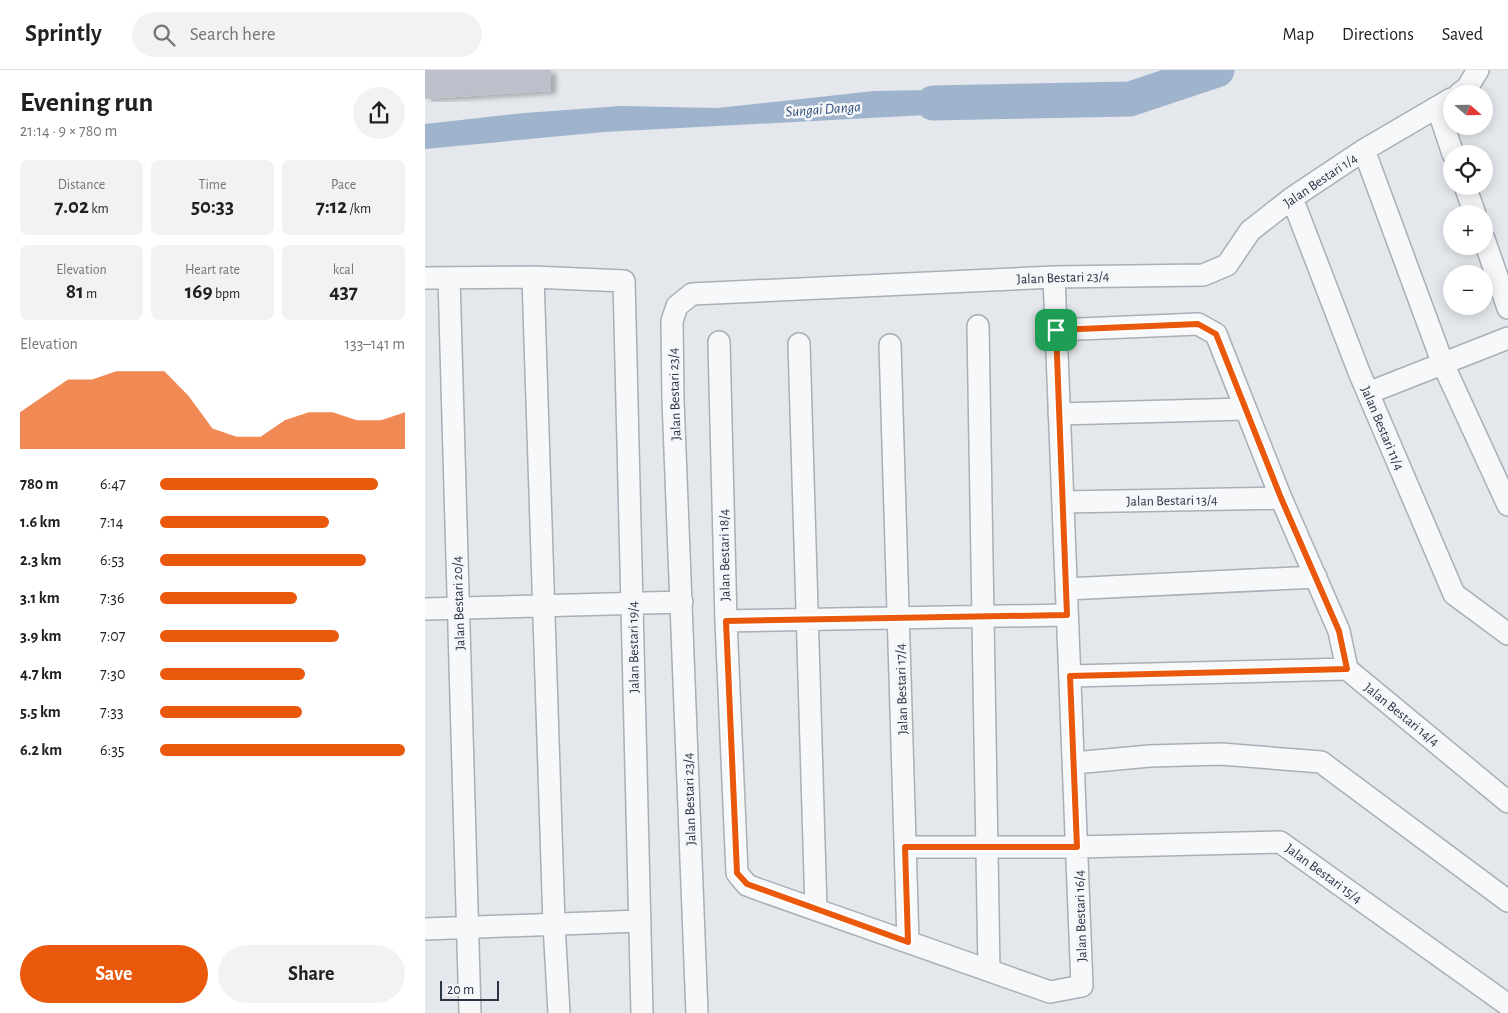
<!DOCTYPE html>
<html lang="en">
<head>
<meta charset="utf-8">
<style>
	:root { --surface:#fff; --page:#f2f2f2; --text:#202124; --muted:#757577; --line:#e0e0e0; --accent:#ea580c }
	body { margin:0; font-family:"Alegreya Sans",sans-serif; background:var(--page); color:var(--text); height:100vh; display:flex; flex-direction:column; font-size:19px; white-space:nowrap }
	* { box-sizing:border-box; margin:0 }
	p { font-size:16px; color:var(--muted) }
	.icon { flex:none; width:28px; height:28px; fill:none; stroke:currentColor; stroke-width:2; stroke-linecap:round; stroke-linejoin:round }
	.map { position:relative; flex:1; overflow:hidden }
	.drawer { display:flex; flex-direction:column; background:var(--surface); width:425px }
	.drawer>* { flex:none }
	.needle { width:32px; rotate:110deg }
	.buttons { position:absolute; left:1018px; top:15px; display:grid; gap:10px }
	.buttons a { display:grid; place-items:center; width:50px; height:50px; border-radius:50%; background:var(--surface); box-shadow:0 2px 12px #0003; font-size:25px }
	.scale { position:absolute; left:15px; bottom:12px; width:59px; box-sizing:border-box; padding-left:5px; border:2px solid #2b3445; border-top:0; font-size:14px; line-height:18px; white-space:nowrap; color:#2b3445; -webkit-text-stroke:4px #f4f6f9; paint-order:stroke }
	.pin { position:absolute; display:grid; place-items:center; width:42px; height:42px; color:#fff; margin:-21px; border-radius:10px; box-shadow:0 2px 8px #0006 }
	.round { display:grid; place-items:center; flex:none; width:52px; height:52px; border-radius:26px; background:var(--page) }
	.overview { display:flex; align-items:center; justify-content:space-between; height:85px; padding:0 20px }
	h1 { font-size:28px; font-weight:700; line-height:38px }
	.figures { display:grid; grid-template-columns:repeat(3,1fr); gap:8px; height:85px; padding:5px 20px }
	.figures div { display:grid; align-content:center; border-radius:8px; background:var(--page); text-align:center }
	.figures b { font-size:21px; font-weight:700 }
	.figures small { font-size:14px; font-weight:400 }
	.figures p { font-size:14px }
	.chart { height:140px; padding:10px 20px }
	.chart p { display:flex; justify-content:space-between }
	.chart svg { width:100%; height:90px; margin-top:5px; fill:var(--accent); opacity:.7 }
	.cta { display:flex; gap:10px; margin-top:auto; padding:10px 20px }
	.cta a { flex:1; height:58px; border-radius:30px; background:var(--accent); color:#fff; font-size:20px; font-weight:700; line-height:58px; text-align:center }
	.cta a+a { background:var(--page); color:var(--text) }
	ul { padding:0 20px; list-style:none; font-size:16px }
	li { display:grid; grid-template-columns:80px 60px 1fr; align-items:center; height:38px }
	li i { height:12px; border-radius:6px; background:var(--accent) }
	header { display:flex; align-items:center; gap:30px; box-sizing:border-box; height:70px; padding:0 25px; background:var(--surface); border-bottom:1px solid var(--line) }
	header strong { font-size:24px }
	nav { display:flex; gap:28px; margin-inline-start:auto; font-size:18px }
	.search { width:350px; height:45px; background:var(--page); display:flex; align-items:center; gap:12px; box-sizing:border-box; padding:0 18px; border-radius:28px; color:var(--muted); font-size:19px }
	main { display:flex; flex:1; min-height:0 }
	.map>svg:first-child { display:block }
	.water { fill:#9fb4cc }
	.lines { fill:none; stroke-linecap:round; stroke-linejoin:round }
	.river { stroke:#9fb4cc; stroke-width:35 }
	.building { fill:#bbc0ca; filter:url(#shadow) }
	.minor-casing { stroke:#a9aeb7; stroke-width:24 }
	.minor { stroke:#f7f8fa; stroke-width:21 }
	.route-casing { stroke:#fff; stroke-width:10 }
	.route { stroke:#ea580c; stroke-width:6 }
	.labels { text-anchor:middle; stroke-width:5; stroke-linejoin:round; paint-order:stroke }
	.street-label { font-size:14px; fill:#2b3445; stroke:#f4f6f9 }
	.water-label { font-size:15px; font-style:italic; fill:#34527a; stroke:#f4f6f9 }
</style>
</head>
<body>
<header>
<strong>Sprintly</strong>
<div class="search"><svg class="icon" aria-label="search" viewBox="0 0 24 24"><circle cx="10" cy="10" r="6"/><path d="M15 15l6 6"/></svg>Search here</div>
<nav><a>Map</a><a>Directions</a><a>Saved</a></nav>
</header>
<main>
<section class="drawer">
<div class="overview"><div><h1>Evening run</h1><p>21:14 · 9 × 780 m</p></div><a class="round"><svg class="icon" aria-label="share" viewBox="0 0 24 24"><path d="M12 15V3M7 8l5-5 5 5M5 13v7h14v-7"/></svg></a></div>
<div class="figures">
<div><p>Distance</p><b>7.02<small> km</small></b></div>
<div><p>Time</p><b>50:33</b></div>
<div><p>Pace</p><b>7:12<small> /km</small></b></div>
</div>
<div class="figures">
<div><p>Elevation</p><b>81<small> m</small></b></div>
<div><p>Heart rate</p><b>169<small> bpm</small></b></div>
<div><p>kcal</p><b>437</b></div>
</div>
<div class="chart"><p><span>Elevation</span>133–141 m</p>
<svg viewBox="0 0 160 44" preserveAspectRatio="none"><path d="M0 44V26L10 18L20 10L30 10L40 6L50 6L60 6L70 18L80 34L90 38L100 38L110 30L120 26L130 26L140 30L150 30L160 26V44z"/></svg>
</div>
<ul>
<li><b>780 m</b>6:47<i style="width:89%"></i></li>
<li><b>1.6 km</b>7:14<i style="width:69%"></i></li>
<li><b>2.3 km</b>6:53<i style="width:84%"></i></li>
<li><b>3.1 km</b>7:36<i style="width:56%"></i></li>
<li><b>3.9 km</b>7:07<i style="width:73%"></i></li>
<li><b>4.7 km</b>7:30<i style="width:59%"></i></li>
<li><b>5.5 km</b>7:33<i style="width:58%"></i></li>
<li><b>6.2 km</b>6:35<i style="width:100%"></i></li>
</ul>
<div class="cta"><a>Save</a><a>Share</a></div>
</section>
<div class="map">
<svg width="1083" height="943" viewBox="0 0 1083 943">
	<defs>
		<filter id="shadow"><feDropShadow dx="5.5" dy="3" stdDeviation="2.5" flood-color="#0004"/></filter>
	</defs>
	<rect width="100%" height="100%" fill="#e4e7ec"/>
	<!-- water -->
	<path class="water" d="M556,19l1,23 -378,20 -179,17v-25l99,-11 97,-7 96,2 157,-17z"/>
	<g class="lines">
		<!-- river -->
		<path class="river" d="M508,33l197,-4 87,-29"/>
	</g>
	<!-- building -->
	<path class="building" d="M0,0h126v21l-126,8z"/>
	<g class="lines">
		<defs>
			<path id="minor" d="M1034,24l8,-6 11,-18
				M1013,39l15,45
				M939,80l79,214 65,141
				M1040,116l10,28
				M867,128l67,174 95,222 54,40
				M1059,169l24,69
				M108,207l21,647 5,89
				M0,208l108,-1 91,4 18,732
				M24,208l21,735
				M553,256l11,644
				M631,260l142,-6 18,10 65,164 58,133 8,38
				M294,272l7,279 11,252 10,12 13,5 290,102 32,-6 -28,-709
				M374,274l17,565
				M465,275l18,597
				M943,323l140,-55
				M634,344l186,-5
				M638,432l218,-4
				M641,519l250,-12
				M0,539l257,-7
				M301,551l341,-6
				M645,606l277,-7 161,133
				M649,693l76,-7 71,-2 100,8 187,139
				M480,777h172l203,-5 228,163
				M0,859l215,-8
				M272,943l-24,-613 -1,-79 5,-15 15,-12 362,-17 149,-2 24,-10 23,-34 42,-33 72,-48 87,-51"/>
		</defs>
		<!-- minor casing -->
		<use href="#minor" class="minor-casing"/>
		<!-- minor -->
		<use href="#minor" class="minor"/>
	</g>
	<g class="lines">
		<defs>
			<path id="route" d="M773,254l18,10 65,164 58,133 8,38 -277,7 7,171h-172l3,95 -161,-58 -10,-11 -11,-252 341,-6 -11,-285z"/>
		</defs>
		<!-- route casing -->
		<use href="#route" class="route-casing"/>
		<!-- route -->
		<use href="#route" class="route"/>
	</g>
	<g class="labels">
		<!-- street labels -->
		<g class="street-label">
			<text transform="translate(895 110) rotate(-34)" y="5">Jalan Bestari 1/4</text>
			<text transform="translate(638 207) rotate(-2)" y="5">Jalan Bestari 23/4</text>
			<text transform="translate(249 324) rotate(-92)" y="5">Jalan Bestari 23/4</text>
			<text transform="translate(958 358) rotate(67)" y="5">Jalan Bestari 11/4</text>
			<text transform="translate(747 430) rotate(-1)" y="5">Jalan Bestari 13/4</text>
			<text transform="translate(299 485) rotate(-91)" y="5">Jalan Bestari 18/4</text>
			<text transform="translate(33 533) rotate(-92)" y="5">Jalan Bestari 20/4</text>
			<text transform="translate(208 577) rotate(-91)" y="5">Jalan Bestari 19/4</text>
			<text transform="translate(476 619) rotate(-92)" y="5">Jalan Bestari 17/4</text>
			<text transform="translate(977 644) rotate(39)" y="5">Jalan Bestari 14/4</text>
			<text transform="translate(264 729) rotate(-92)" y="5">Jalan Bestari 23/4</text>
			<text transform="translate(899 803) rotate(36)" y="5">Jalan Bestari 15/4</text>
			<text transform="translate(655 846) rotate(-92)" y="5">Jalan Bestari 16/4</text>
		</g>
		<!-- water labels -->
		<g class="water-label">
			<text transform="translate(398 39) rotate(-4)" y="5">Sungai Danga</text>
		</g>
	</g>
</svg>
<div class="buttons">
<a><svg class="needle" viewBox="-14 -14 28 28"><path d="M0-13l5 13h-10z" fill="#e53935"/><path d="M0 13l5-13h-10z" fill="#757577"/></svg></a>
<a><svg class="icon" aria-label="locate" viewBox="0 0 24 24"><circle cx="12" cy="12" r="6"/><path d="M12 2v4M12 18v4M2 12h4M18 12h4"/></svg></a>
<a>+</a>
<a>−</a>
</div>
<div class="scale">20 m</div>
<div class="pin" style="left:631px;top:260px;background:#1e9e55"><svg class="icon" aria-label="arrive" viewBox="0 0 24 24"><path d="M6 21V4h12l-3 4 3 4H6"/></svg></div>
</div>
</main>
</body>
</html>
